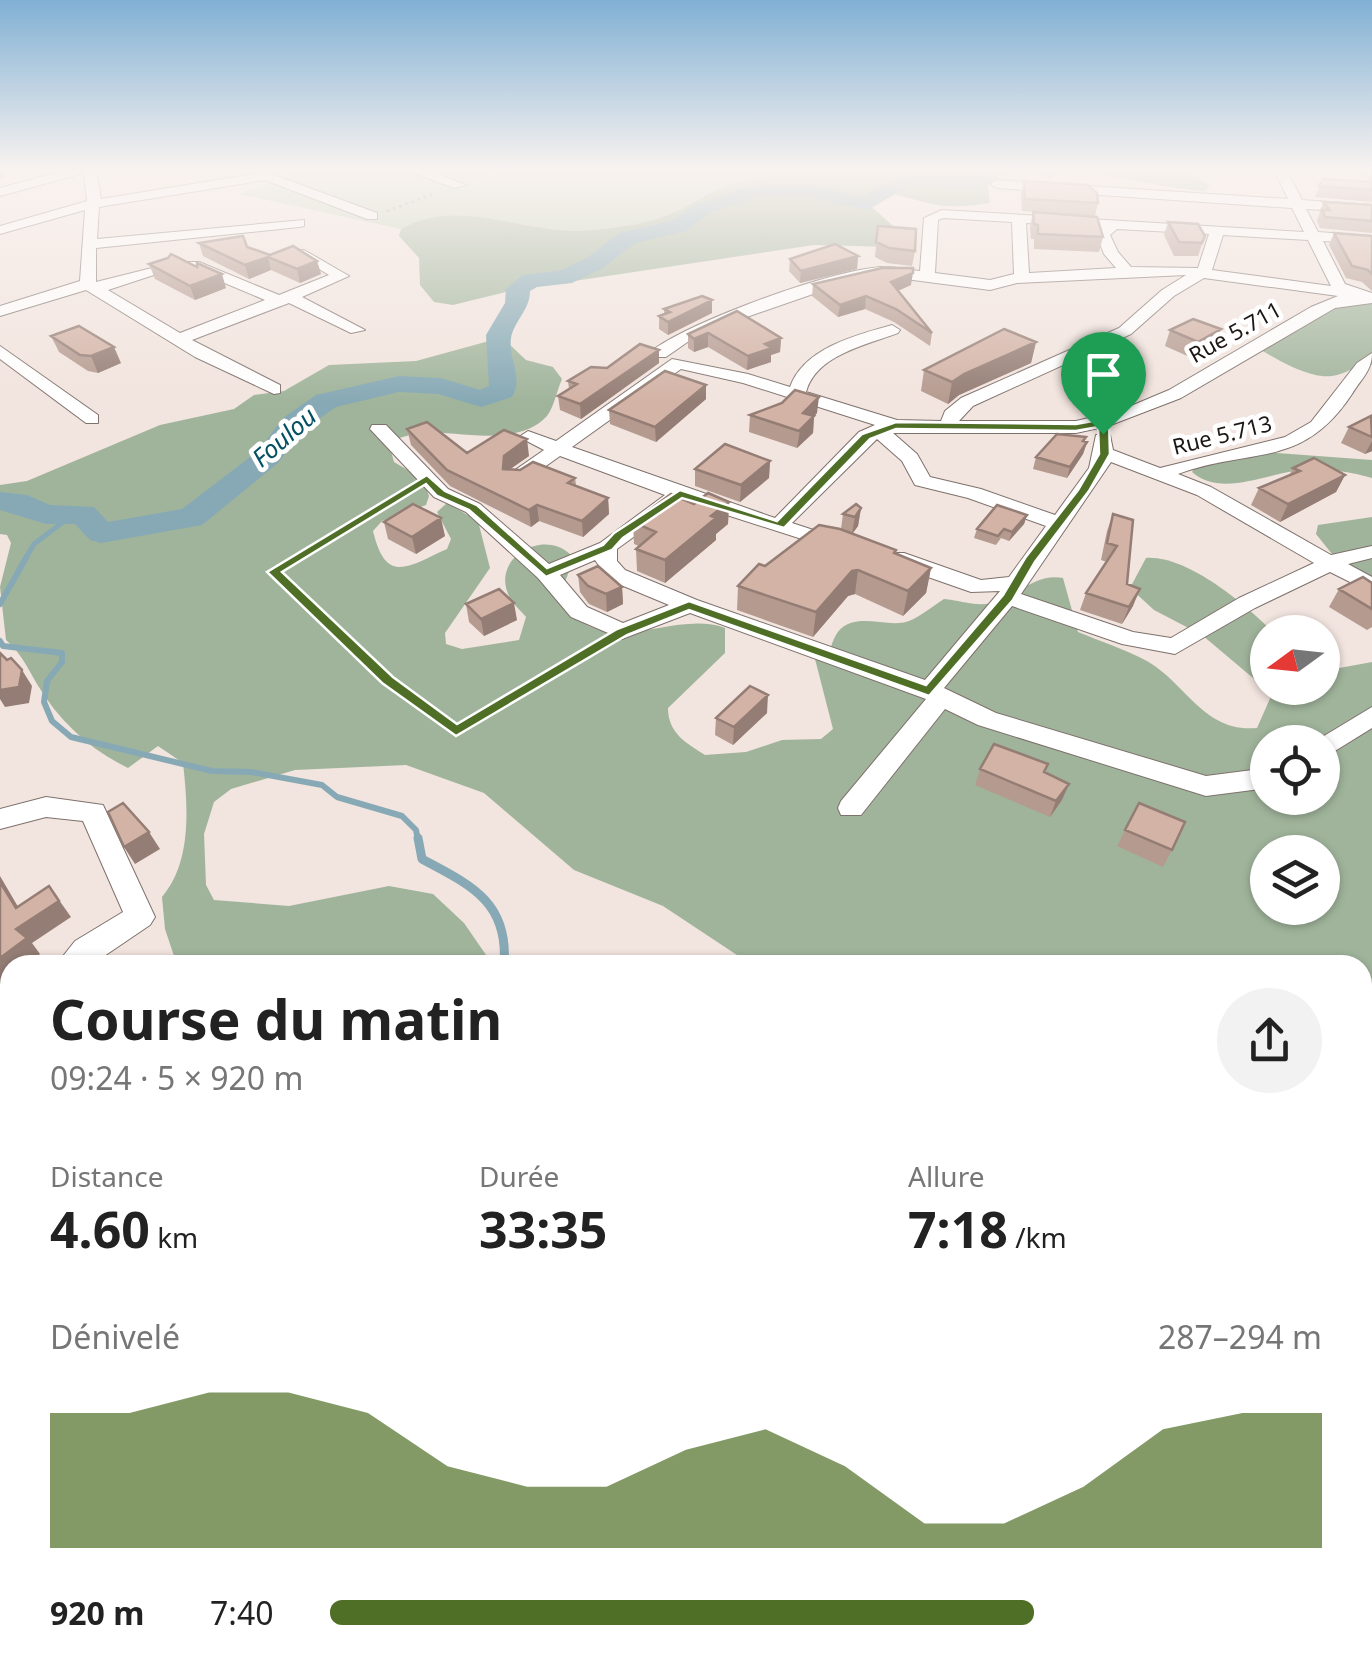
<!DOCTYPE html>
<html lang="fr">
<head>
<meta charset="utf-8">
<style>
	:root { --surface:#fff; --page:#f2f2f2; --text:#222; --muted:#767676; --accent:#4f6f26 }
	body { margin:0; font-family:"Noto Sans",sans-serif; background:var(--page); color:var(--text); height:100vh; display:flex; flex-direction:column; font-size:38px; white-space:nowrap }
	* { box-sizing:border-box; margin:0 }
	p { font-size:32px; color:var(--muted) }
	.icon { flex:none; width:55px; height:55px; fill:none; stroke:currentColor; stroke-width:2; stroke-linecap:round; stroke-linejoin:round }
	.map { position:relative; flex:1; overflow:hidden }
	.sheet { position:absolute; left:0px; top:955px; width:1372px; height:718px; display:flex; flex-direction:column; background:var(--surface); border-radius:30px 30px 0 0; box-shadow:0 2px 8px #0004 }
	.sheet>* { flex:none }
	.needle { width:65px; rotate:255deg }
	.controls { position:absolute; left:1250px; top:615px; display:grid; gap:20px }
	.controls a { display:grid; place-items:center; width:90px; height:90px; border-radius:50%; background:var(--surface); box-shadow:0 2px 8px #0004; font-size:50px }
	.pin { position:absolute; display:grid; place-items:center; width:85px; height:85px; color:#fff; margin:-102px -42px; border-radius:50% 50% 50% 0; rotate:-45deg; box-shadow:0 0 10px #0007 }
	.pin .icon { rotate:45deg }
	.round { display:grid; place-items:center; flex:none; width:105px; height:105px; border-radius:52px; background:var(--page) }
	.headline { display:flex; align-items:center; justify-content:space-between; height:170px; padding:0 50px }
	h1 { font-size:55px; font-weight:700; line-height:75px }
	.figures { display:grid; grid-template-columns:repeat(3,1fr); gap:15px; height:170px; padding:10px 50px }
	.figures div { display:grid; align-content:center }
	.figures b { font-size:50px; font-weight:700 }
	.figures small { font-size:28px; font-weight:400 }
	.figures p { font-size:28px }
	.chart { height:280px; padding:20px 50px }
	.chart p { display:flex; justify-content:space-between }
	.chart svg { width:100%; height:180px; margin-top:10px; fill:var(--accent); opacity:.7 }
	ul { padding:0 50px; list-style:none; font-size:32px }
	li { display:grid; grid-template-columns:160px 120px 1fr; align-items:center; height:75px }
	li i { height:25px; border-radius:12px; background:var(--accent) }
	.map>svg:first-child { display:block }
	.green { fill:#bfd2ba }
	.forest { fill:#a0b49b; fill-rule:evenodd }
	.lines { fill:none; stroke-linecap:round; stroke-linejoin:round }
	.stream-far3 { stroke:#86a9b5; stroke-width:5 }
	.stream-far2 { stroke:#86a9b5; stroke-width:6 }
	.stream-far1 { stroke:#86a9b5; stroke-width:9 }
	.stream { stroke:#86a9b5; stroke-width:11 }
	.river { fill:#86a9b5; fill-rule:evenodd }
	.minor-casing { stroke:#7e716c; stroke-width:2 }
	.path-far1 { stroke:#9e948f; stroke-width:2.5; stroke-dasharray:2.5 4; stroke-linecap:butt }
	.path { stroke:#9e948f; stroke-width:4; stroke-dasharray:5 6; stroke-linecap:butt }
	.minor { fill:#fff; fill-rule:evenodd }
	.wall { fill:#b59a8f }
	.shaded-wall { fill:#947d74 }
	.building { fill:#d3b3a6; stroke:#947d74; stroke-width:2.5 }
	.route { fill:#4f6f26; stroke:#fff; stroke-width:2.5; fill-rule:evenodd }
	.labels { text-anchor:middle; stroke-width:9; stroke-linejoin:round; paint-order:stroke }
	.far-street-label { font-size:22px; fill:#1c1715; stroke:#fff }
	.far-water-label { font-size:25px; font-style:italic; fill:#035062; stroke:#fff }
</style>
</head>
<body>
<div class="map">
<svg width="1372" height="1672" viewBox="0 0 1372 1672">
	<rect width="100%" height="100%" fill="#f2e4de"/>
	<!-- green -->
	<path class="green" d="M303,169h495c-24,8 -52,9 -75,18 -17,7 -32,18 -48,25 -24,11 -58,16 -84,18 -63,7 -131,-34 -190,-1l-162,-35z"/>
	<!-- forest -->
	<path class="forest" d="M798,169h387l25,16 -5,6c-71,-5 -148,-37 -218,-10l3,22c-18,3 -40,5 -58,1 -23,-5 -40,-14 -64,-9l-2,7 34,30 -6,15 -80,-2 -300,45 -61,15 -19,-3 -14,-17 -1,-27 -20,-22 2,-7c60,-34 126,8 190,1 26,-2 60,-7 84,-18 16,-7 31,-18 48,-25 23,-9 51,-10 75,-18z
		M1372,300v65c-16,-1 -25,9 -40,11 -22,3 -54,-16 -71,-26l66,-45z
		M511,335l-4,7 19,18 27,7 9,12c-5,11 -8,28 -15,37 -28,31 -87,16 -121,16 -10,0 -21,5 -31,7l-5,8 4,15 29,17 6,17 -3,9 -44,16 -9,10c13,54 34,36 74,18l4,-10 -14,-27 10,-9 31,18 12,47 -45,65 1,11 16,5 57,-9 7,-23c-5,-6 -13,-13 -16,-19 -21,-38 31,-70 60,-44l2,10 -13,33c43,70 112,11 166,31v25l-57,55c0,25 18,35 37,47l41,-3 36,-12 39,-1 12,-10 -18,-70 15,-7c10,-51 54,-21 79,-31 12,-5 24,-15 35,-22 16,1 31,8 47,4 27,-6 43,-30 72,-25l15,54c22,9 46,17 67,28 41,22 58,73 112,68l15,-34 -70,-59 -48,-25 -24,-22 16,-30c41,-3 99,46 127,74h-5v56h54l1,-17 49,-9v385l-9,-1 -1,-81h-610l-89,-59 -89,-36 -90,-77 -78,-28 -111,5 -64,19 -17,13 -10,32 2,51 8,15 75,6 100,-20 44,8 31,29 29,42h-316l-12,-36 -3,-32c30,-35 26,-90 21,-134l-25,-17 -30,22c-39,-19 -69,-47 -91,-84 -10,-17 -16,-31 -31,-44l-6,-53 11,-44 -4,-8 -7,-1v-49l27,-4 133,-56 74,-16 20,-14 30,-4 45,-26 87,-4zM1268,742h54v56h-54zM1268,852h54v56h-54z
		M1263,452l109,8v18c-20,-6 -43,-9 -64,-9 -36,2 -86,30 -116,3l4,-7z
		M1372,517v67l-32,-20 -24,-30 2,-9z
		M703,1663h-1h453l-6,9h-412z"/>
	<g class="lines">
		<!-- stream-far3 -->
		<path class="stream-far3" d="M26,558l8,-14 29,-22 -1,-10"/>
		<!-- stream-far2 -->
		<path class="stream-far2" d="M0,604l27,-48
			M0,641l3,5 59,7v9l-15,19 -3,21 8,19 19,16 141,34 39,1 71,13 15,12 65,19 14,14 2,10"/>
		<!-- stream-far1 -->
		<path class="stream-far1" d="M418,838l4,21c49,26 87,43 82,106"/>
		<!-- stream -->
		<path class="stream" d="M631,1662l13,10"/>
		<!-- river -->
		<path class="river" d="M966,169h22l12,11 -21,8 -72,-1 -39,23 -57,-13 -51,-1 -49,16 -25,19 -51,12 -32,25 -31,15 -35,4 -7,4c0,19 -16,30 -19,47 -3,22 13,39 1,59l-31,10 -43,-13 -39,-2 -63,15 -33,23 -25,33 -76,62 -101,18 -11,-3 -15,-16h-29l-46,-14v-18l27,3 23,10 44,2 14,15 74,-13 76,-58 25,-33 33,-23 83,-19 42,2 39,12 9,-4 -3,-51 19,-32 1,-14 17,-14 36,-4 28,-13 32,-25 52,-12 26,-17 54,-18 60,-1 53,12c40,-31 63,-20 109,-21z
			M1025,169h47l-23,9z"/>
		<defs>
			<path id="minor" d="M69,169h27l5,30 165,-27 111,41v6h-10l-102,-39 -166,27 -2,32 207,-19v6l-5,1 -203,21v34l76,-19v6l-64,21 72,43 85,-33 -76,-32v-6h10l80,33 50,-20 -30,-18v-6l5,-1 45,26 -47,21 63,33 -14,3 -62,-30 -97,37 88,45v8l-6,1 -79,-37 -109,-67 -86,26v-10l80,-25 5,-71 -85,24v-8l87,-25 -3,-28 -84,23v-8z
				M404,169h19l43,16 -12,3z
				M1274,169h12l16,31 70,5v8l-66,-4 12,23 54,4v8l-49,-3 22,43 27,9v10l-37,5 -154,90 -73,28 -32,7h-183l24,21 13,23 51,12 74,26 34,-47 7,-33h14l3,15 47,18 125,-31 26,-15 46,-59 15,-10c0,18 -11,26 -20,41 -50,76 -101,53 -174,80l33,13 120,68 41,-9v12l-24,6 24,13v16l-42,-21 -75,36 -80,46 -53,-10 -110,-38 -68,82 52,25 210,63 62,-8v20l-62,8 -228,-71 -33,-16 -84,106h-20l-3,-7 3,-7 85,-102 -236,-86 -68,26 -51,-22 -33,-39 -72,-66 -32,-15 -64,-68 2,-4h14l62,64 32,15 69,60 51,-21 65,-48 -105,-39 -38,27h-14v-8l36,-25 -25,-13 9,-6 28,10 116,-82 76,15 42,13c14,-39 66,-52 102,-62l8,5 -2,3c-32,12 -82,22 -92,59l91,28 44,1 4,-10 16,-13 158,-70 43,-38 24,-15 -169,8 -27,7 -108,-14 -46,10 -101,35 -46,20 -23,16h-12v-8c44,-30 174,-78 227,-82 12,-1 26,3 39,4l4,-53 18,-8 362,22 -12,-24 -295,-20 -7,-4 7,-4 291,19zM943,218l69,4 2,52 -24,6 -55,-7 3,-53zM1026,223l75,5 -5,6 8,20 12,14 -87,5zM1117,229l92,5 -11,34 -67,-1 -13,-15 -8,-17zM1223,235l85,5 23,46 -119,-16zM1204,278l134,18 -27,11 -142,83 -50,21 -43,10h-117l14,-15 158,-72 43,-38zM681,369l62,14 132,42 -16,7 -84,86 -203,-71zM877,439l25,22 13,24 53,13 78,28 -37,51 -28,3 -77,-27h-16l-3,5 3,5 83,29 29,-1 -75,89 -228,-80 -72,-30 -8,-9v-12l66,-48 150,48h14l4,-4 -4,-4 -55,-18zM1111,462l86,33 117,68 -75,35 -68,40 -38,-6 -112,-38zM595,560l14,20 60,25 -46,18 -36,-16 -27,-32z
				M1372,169v9l-10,-5 4,-4z
				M0,346l98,69v8h-12l-86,-64z
				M1372,707v21l-50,31v-17h-8z
				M46,797l57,8 52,112 -5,8 -59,40h-35l19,-24 48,-29 -40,-91 -37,-4 -46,12v-20z
				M10,1009v34l-10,4v-34z
				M0,1156l10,4v60l-10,-5z
				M1362,1197l10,1v36l-10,-1z
				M10,1430v43l-10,5v-44z
				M1362,1579l10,4v89h-17l-4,-10h11z
				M319,1662h52l-4,10h-52z"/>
		</defs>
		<!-- minor casing -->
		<use href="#minor" class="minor-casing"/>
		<!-- path-far1 -->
		<path class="path-far1" d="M476,177l18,-8
			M387,211l47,-17
			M296,558l114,-69"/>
		<!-- path -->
		<path class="path" d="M300,556l-26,16 113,108 69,51 145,-87"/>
		<!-- minor -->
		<use href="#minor" class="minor"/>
	</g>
	<!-- wall -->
	<path class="wall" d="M1372,169v33l-57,-5 8,-18 44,3z
		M1024,181l74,22 -3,13 -73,-5 -1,-18z
		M1323,202l49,3v28l-52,-5 -3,-7z
		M1033,212l70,25 -4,15 -65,-3v-10h-3l-1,-12z
		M1168,222l37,14 -7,20h-24l-10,-21z
		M878,226l37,25 -3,15 -25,-3 -12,-6z
		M1334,233l38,3v55l-10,-9 -16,-4 -17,-33z
		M199,243l48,4 23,8 47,6 4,13 -21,9 -29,-13 -22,9 -46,-23z
		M858,256l-1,13 -57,14 -11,-12 1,-12z
		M149,264l77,24 -31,12 -40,-21z
		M813,284l98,1 -13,6 34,42 -2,13 -36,-24 -29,-13 -27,8 -26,-21z
		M712,300v13l-44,22 -9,-6v-13l5,-2v-5z
		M737,311l44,27 -1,14 -9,3v7l-24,8 -39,-23 -14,5 -6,-4v-14z
		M1170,330l45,15 -23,13 -27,-12z
		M51,336l70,27 -23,10 -10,-2 -29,-19z
		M1036,342l-5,21 -72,32 -11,9 -27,-13 3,-21z
		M659,363l-78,56 -21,-9 -2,-14 11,-7 -1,-8 39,-13z
		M706,385v14l-50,43 -46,-18 -1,-14z
		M817,413l-3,3 -1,17 -16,15 -48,-16 1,-17z
		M1372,417v34l-7,3 -24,-11 8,-16z
		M407,429l60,24 62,3 -20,14 66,8 1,7 32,13 1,16 -26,23 -44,-16 -8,6 -81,-41 -39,-41z
		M1085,441l2,1 -4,12 -16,24 -34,-9 3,-12z
		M770,461l-1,17 -29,24 -45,-16v-17z
		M1293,468l52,7 -9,17 -56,30 -29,-17 8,-17 30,-12z
		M729,502l-1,22 -12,10v6l-51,43 -28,-12 -1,-22 3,-3 -5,-2 -1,-22z
		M861,508l-3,18 -5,7 78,35 -5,25 -23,23 -48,-22 -7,2 -35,41 -76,-27 1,-24 27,-20 76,-37 2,-15z
		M1113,514l14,70 6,22 -11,18 -42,-14 6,-17 21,-31 -6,-2 6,-29z
		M1027,515l-3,9 -15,17 -8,-3 -5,7 -22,-7 3,-9z
		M384,522l61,14 -29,18 -28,-15z
		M578,575l44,12 1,17 -16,8 -18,-8 -9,-12z
		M1372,583v44l-5,3 -38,-23 10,-18z
		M466,604l51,16 -33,16 -15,-14z
		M767,713l-34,32 -18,-10 1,-17z
		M980,769l65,3 17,28 -12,17 -75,-32z
		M1125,830l47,20 -9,17 -46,-21z
		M1370,1070l2,1v123l-10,1v-118z
		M1362,1234l10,3v81l-10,-1z
		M1362,1366l10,1v55l-10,-1z
		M1372,1499v60l-10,-36v-21z
		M1201,1662h107l-1,10h-103l-2,-1z"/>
	<!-- shaded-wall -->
	<path class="shaded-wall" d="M0,169h15l-13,3 2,5 -4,1z
		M858,256l-1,13 -57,14 1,-12z
		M268,257l3,13 -22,9 -4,-14z
		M317,261l4,13 -21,9 -3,-14z
		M913,273l-2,12 -21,9 1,-12z
		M222,274l4,14 -31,12 -5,-14z
		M866,296l-1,13 -27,8 2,-12z
		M712,300v13l-44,22v-13z
		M1221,329l-6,16 -23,13 6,-16z
		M708,333v14l-14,5v-13z
		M781,338l-1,14 -9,3v7l-24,8 1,-14 17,-12z
		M1036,342l-5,21 -72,32 -11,9 4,-22 12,-8z
		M114,347l7,16 -23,10 -7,-17z
		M659,350v13l-78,56 -1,-15z
		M706,385v14l-50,43 -1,-15z
		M819,397l-2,16 -7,7 4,-4 -1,17 -16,15 6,-35z
		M527,439l2,17 -23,16 -3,-3 1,-13z
		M1372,441v10l-7,3z
		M1087,442l-4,12 -16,24 3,-11z
		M770,461l-1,17 -29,24 1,-17z
		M1345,475l-9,17 -56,30 8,-18z
		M608,498l1,16 -26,23 -1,-16z
		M729,502l-1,22 -12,10v6l-51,43v-23l46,-44z
		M537,505l2,16 -8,6 -2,-17z
		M861,508l-3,18 -6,8 3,-17z
		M1027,515l-3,9 -15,17 3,-9z
		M441,518l4,18 -29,18 -4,-17z
		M931,568l-5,25 -23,23 5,-25z
		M858,570l-3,24 -7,2 -35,41 3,-25 36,-41z
		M622,587l1,17 -16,8 -1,-18z
		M1140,589l-7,17 -11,18 7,-17z
		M514,603l3,17 -33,16 -3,-17z
		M22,670l10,16 -3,17 -24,4 -5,-8v-9z
		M768,695l-1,18 -34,32 1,-18z
		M1069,784l-7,16 -12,17 6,-16z
		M149,832l11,17 -25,15 -11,-17z
		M0,876l27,46 22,-36 22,31 -39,26 8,11 -15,11h-15v12l-10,7v-26l16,-50 -16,-26z"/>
	<!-- building -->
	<path class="building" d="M1372,169v21l-53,-4 4,-7 48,3z
		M1024,181l64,4 9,8 1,10 -73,-4z
		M1323,202l49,3v16l-47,-4 -3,-7h8z
		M1033,212l64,5 6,20 -65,-3v-9l-4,-1z
		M1168,222l30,2 7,12 -3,7 -23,-1z
		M878,226l38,3 -1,22 -26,-3 -13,-6z
		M1334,233l38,3v38l-4,-4 -16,-4z
		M243,236l4,11 23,8 23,-9 24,15 -20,8 -29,-12 -23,8 -46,-22z
		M835,244l23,12 -57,15 -11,-12z
		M171,254l26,13v-4l25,11 -32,12 -41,-22 19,-6z
		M882,268h31v5l-22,9 41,51 -36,-24 -30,-13 -26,9 -27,-21z
		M702,296l10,4 -44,22 -9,-6 11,-4 -6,-3z
		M737,311l44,27 -16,6 7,4 -24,8 -40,-23 -14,6 -6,-5z
		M1193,319l28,10 -23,13 -28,-12z
		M79,326l35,21 -23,9 -11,-1 -29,-19z
		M1004,329l32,13 -72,32 -12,8 -28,-12z
		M640,344l19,6 -79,54 -22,-8 19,-12 -9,-3 23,-14 16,1z
		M665,371l41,14 -51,42 -46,-17z
		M795,390l24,7 -16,16 11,3 -15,15 -49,-16 32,-12z
		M1371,416l1,21 -23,-10z
		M427,422l40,31 37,-23 23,9 -23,17 -1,13 17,1 13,-8 42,16 -7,5 40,15 -26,23 -45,-16 -8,5 -82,-40 -40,-41z
		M1057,434l29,3 -3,4 4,1 -17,25 -34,-10z
		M725,444l45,17 -29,24 -46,-16z
		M1314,458l31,17 -57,29 -29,-16 41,-17 -7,-3z
		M708,493l21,9 -18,14 5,2 -51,42 -29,-11 20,-17 -23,-10 38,-28 23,10z
		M413,504l28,14 -29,19 -28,-15z
		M856,504l5,4 -6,9 -12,-3z
		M997,505l30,10 -15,17 -8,-3 -6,7 -21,-7z
		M1113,514l20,6 -6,64 13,5 -11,18 -43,-14 31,-47 -10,-3z
		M819,525l21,4 56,21 -2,3 37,15 -23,23 -50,-21 -6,1 -36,41 -78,-26 21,-22 6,2z
		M598,566l24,21 -16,7 -18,-8 -10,-11z
		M1363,577l9,6v26l-33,-20z
		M499,589l15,14 -33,16 -15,-15z
		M0,653l7,7 4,-2 11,12 -3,17 -19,3z
		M750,686l18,9 -34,32 -18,-9z
		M994,744l54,20 -4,8 25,12 -13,17 -76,-32z
		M123,803l26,29 -25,15 -16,-35z
		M1139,803l46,19 -13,28 -47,-20z
		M0,882l16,26 33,-22 10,15 -43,28 11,9 -27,20z
		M1362,1119h10v45l-10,-27z
		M1362,1234l9,1 1,2v68l-10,-1z
		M1362,1366l10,1v44h-7l-3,-9z
		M1218,1662h90l-1,10h-81l-8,-2z"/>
	<!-- sky -->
	<linearGradient id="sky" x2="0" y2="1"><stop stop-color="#81b0d4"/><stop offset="0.42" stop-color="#f9f3f0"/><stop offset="1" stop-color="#f9f3f0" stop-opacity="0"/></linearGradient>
	<rect width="1372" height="403" fill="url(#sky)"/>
	<!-- route -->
	<path class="route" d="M1104,419l5,3 1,32 -21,37 -54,71 -22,38 -84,96 -240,-86 -62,25 -171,101 -74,-53 -115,-111 160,-97 18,16 32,14 70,63 56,-23 11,-12 66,-43 97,31 85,-87 34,-12 180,2zM1098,427l1,27 -21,36 -53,68 -22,37 -77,90 -237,-84 -72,28 -160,95 -64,-47 -111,-105 144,-88 11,12 32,14 77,67 66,-27 11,-12 59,-40 102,30 86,-89 26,-10 180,2z"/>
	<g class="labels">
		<!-- far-street labels -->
		<g class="far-street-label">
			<text transform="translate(1235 332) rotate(-29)" y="8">Rue 5.711</text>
			<text transform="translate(1222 435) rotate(-14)" y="8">Rue 5.713</text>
		</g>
		<!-- far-water labels -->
		<g class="far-water-label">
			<text transform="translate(284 437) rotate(-41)" y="9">Foulou</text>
		</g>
	</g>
</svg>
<div class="controls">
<a><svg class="needle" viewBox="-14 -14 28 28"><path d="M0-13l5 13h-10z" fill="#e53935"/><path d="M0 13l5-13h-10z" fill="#767676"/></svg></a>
<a><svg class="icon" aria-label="locate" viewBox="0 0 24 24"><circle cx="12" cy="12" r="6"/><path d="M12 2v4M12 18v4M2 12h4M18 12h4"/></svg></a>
<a><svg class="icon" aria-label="layers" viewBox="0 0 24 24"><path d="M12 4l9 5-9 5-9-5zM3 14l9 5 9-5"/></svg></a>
</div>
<div class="pin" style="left:1103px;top:434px;background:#1e9e55"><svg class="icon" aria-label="arrive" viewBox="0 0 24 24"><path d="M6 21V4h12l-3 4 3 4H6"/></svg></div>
<section class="sheet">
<div class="headline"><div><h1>Course du matin</h1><p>09:24 · 5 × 920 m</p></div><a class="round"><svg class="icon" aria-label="share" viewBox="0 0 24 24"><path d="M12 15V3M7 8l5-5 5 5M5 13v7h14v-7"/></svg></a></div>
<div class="figures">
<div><p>Distance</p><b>4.60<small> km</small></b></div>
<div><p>Durée</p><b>33:35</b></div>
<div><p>Allure</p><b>7:18<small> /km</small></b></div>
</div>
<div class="chart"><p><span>Dénivelé</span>287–294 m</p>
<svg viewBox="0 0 160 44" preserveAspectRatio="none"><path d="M0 44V11L10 11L20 6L30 6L40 11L50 24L60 29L70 29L80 20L90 15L100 24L110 38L120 38L130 29L140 15L150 11L160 11V44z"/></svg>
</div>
<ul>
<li><b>920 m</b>7:40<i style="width:71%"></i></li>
</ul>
</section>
</div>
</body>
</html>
